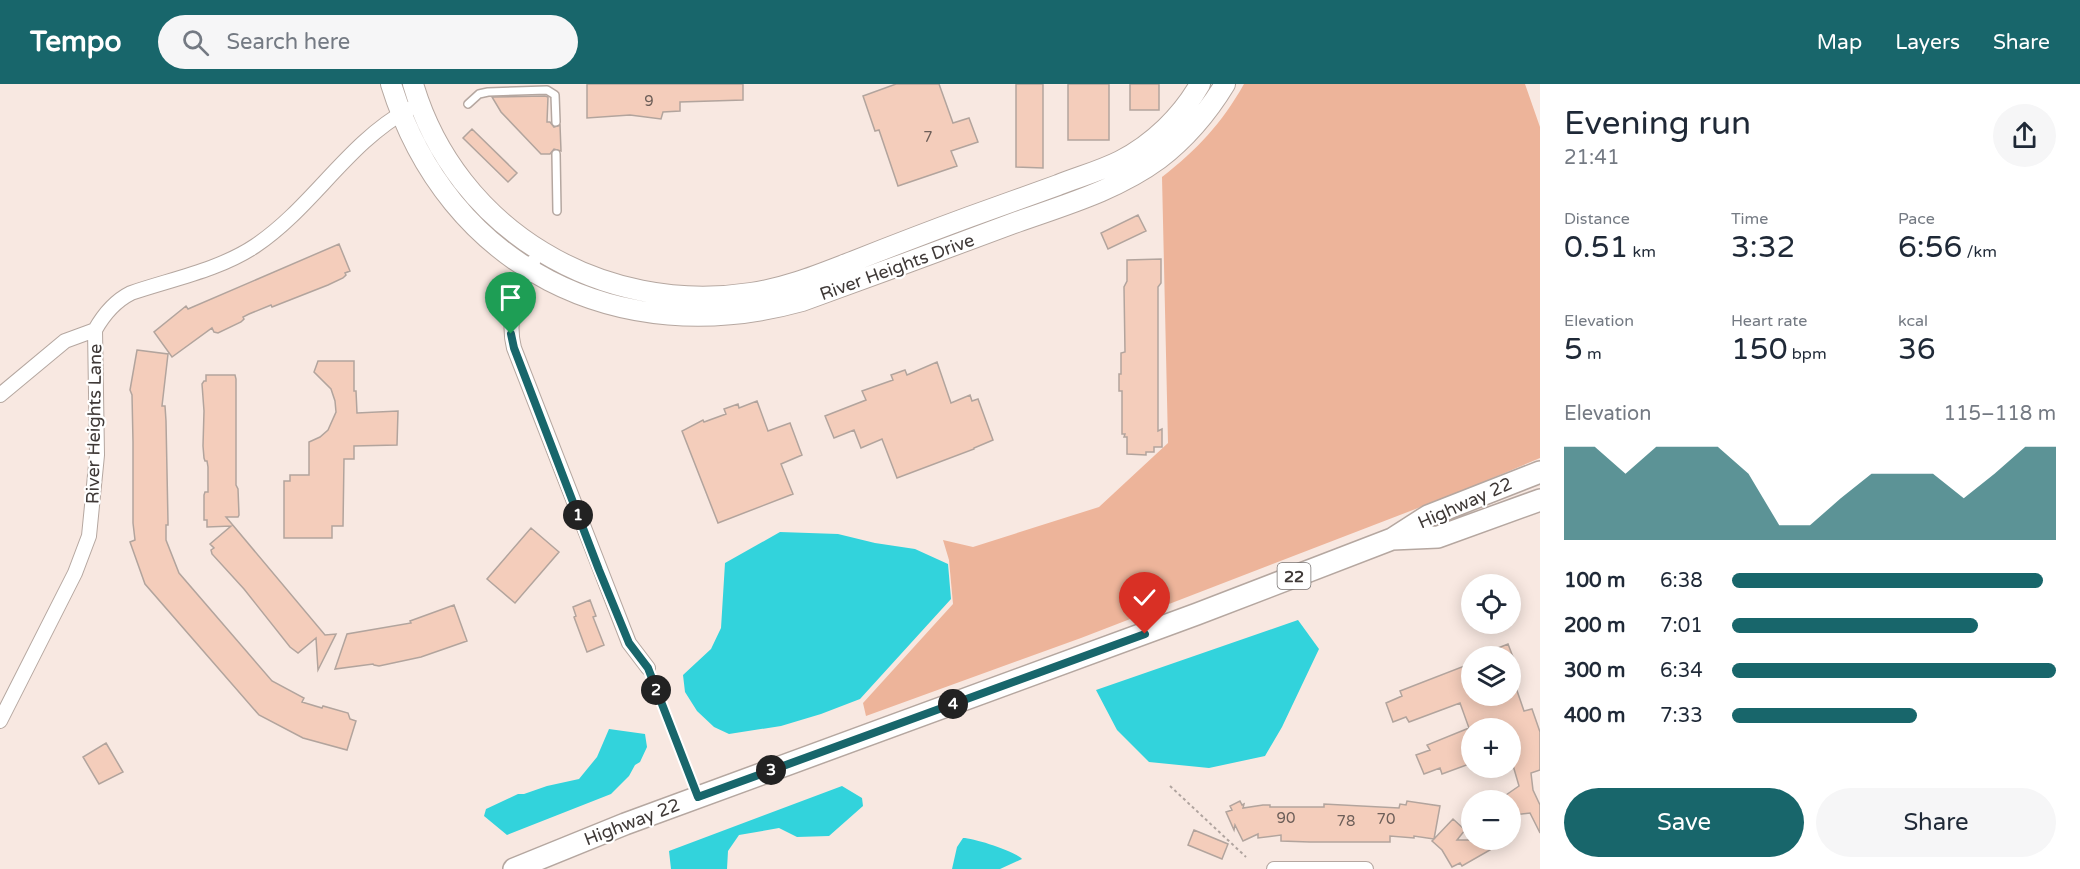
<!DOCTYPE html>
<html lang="en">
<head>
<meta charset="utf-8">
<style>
	:root { --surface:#fff; --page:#f6f6f7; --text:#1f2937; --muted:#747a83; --accent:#18666b }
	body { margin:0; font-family:"Varela Round",sans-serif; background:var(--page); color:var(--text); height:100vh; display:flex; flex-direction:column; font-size:22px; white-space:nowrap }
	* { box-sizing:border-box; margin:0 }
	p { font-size:20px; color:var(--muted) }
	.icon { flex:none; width:33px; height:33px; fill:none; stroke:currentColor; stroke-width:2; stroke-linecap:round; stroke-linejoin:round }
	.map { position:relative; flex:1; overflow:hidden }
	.drawer { display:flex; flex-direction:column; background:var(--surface); width:540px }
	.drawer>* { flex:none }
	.tools { position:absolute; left:1461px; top:490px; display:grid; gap:12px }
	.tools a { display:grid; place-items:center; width:60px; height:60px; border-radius:50%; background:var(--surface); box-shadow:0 3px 15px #0003; font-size:30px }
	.pin { position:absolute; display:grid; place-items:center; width:51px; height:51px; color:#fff; margin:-62px -26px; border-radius:50% 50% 50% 0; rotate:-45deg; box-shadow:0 0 6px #0007 }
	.pin .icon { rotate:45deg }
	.km { position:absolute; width:30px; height:30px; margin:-15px; border-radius:50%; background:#222; color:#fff; font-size:16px; line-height:30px; text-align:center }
	.round { display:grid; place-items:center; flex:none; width:63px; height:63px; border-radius:32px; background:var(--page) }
	.head { display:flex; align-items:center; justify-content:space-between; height:102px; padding:0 24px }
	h1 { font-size:33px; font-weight:600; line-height:45px }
	.metrics { display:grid; grid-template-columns:repeat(3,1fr); gap:9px; height:102px; padding:6px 24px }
	.metrics div { display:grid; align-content:center }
	.metrics b { font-size:30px; font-weight:600 }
	.metrics small { font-size:16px; font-weight:400 }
	.metrics p { font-size:16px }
	.chart { height:168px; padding:12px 24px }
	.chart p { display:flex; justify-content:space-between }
	.chart svg { width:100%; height:108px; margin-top:6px; fill:var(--accent); opacity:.7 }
	.action { display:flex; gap:12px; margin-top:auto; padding:12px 24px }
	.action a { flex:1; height:69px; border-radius:36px; background:var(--accent); color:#fff; font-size:24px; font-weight:600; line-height:69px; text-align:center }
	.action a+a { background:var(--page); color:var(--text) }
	ul { padding:0 24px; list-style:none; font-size:20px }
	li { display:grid; grid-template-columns:96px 72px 1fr; align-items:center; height:45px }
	li i { height:15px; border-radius:8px; background:var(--accent) }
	header { display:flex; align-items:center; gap:36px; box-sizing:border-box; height:84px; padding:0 30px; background:var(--accent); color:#fff }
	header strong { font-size:28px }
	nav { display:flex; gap:33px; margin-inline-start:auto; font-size:21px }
	.search { width:420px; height:54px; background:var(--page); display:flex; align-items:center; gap:15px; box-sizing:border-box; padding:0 21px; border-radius:33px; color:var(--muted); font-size:22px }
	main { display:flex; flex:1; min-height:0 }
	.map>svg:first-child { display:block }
	.green { fill:#edb49a }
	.water { fill:#32d3dc }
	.building { fill:#f4cdbb; stroke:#b2a49d; stroke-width:1.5 }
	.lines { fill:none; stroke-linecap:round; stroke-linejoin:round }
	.lane-casing { stroke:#b5a7a0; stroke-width:10 }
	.street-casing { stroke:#b5a7a0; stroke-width:16 }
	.secondary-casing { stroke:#b5a7a0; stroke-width:22 }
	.primary-casing { stroke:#b5a7a0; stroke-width:24 }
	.path { stroke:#b0a49f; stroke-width:2; stroke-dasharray:3 3; stroke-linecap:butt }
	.lane { stroke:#fff; stroke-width:7 }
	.street { stroke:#fff; stroke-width:14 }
	.secondary { stroke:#fff; stroke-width:20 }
	.primary { stroke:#fff; stroke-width:21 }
	.route-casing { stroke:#fff; stroke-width:12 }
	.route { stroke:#18666b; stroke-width:8 }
	.labels { text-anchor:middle; stroke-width:4.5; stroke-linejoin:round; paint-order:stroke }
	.number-label { font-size:15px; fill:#6c5e58 }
	.shield { fill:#fff; stroke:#797473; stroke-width:1.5 }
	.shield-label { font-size:16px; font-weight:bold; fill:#3f3937 }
	.street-label { font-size:18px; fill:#3f3937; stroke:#fff }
</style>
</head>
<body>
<header>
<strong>Tempo</strong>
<div class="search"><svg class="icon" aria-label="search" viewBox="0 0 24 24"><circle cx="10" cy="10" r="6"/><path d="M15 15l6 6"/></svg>Search here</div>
<nav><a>Map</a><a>Layers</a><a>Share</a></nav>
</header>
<main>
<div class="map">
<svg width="1540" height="785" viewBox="0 0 1540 785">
	<rect width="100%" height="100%" fill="#f8e8e1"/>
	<!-- green -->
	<path class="green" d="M1244,0h281l15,43v331l-83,35 -376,145 -215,78 -3,-13 90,-99 -4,-44 -6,-20 30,7 126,-40 69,-64 -6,-266c35,-27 60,-54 82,-93z"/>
	<!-- water -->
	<path class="water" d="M780,448l58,2 37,9 40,6 33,15 3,35 -91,100 -39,15 -40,12 -52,8 -15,-7 -17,-16 -12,-19 -2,-17 28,-26 10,-21 4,-65z
		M1298,536l21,29 -37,78 -17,29 -56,12 -60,-6 -32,-32 -21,-40z
		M609,645l36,5 2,13 -7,15 -5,3 -6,11 -18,18 -104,41 -23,-19 2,-7 32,-15h6l23,-8 32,-7 18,-22z
		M842,702l20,12 1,8 -34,30 -32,1 -18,-9 -40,7 -11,16 -1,18h-56l-2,-18z
		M963,754c11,0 54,14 59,21l-22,10h-48l5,-22z"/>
	<!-- building -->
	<path class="building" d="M587,0h156v16l-63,2v9l-17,1 -2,7 -31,-4 -43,3z
		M896,0h43l14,39 16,-5 9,24 -27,9 6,15 -59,20 -19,-56 -4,1 -12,-35z
		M1016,0h27v84l-27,-1z
		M1068,0h41v56h-41z
		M1130,0h29v26h-29z
		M545,12l3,1 -1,25h3l4,5 6,-2 1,26 -7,-2 -4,5h-9l-40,-42 -9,-15z
		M472,45l45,44 -9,9 -45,-44z
		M1138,131l8,16 -38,18 -7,-16z
		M339,160l11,27 -5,2 1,2 -3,3 -15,7 -56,22 -1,-2 -22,9 -6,3 1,2 -3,3 -23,11 -4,-1 -2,-4 -40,29 -18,-25 32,-26 2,3z
		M1161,175v24l-3,4v144l4,-2v18h-8v5h-8v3l-19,-1v-17h-3l1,-3h-3v-43h-3v-17h2v-21l4,-1 -1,-65 3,-6v-21z
		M137,266l31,4 -6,52h3l1,15 2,101v3h-2v15l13,33 93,108 32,17 -2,4 20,6 1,-2 25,7 2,6 6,2 -9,29 -44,-12 -44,-23 -114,-131 -15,-42 5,-2 -2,-17v-81l-1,-47 -2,-5z
		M318,277h36v30h2l1,22 41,-2 -1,34 -43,1v13h-10l-1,67h-11v12h-48v-57h6v-6h19v-33l11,-5 8,-7 8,-18 -1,-11 -4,-12 -17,-17z
		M937,278l14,41 19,-8 2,6 6,-2 15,41 -19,8v1l-77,29 -15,-39 -21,9 -7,-18 -20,8 -9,-22 41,-16 -4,-9 31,-11 -2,-5 14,-5 2,5z
		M206,291h29l1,4v106l2,4 1,26 -1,2h-12l99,118 11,-1 -18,36 -2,-32 -18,15 -8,-6 -46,-58 -32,-35 -1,-4 3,-2 -4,-4 21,-18 -24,1v-7h-3v-25l1,-3h3v-25l-1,-6h-2l-1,-3 -1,-12 1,-35 -2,-27 2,-3h2z
		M757,317l11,30 22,-8 12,32 -21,9 12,30 -75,29 -36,-92 21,-11 1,2 22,-8 -2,-5 14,-5 1,4z
		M531,444l28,24 -44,51 -28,-24z
		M590,516l6,16 -3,1 11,28 -17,7 -13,-35 2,-1 -3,-9z
		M454,521l13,36 -46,16 -42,9 -5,-1 -1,-1 -38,5 12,-35 64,-11 -1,-2z
		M1508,560l5,13h-35v-1z
		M1472,579v33h38v-20h2l12,35 8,-2 8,23v38l-9,3 2,17 7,15v28l-10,-20 -17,2 -3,-14h-2l-2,-6 13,-9 -9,-31v-26h-38v34l-30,11 -2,-6 -16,6 -8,-19 14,-5 -3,-5 42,-17 -9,-25 -51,19 -3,-5 -13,5 -7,-19 16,-7 -2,-5z
		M106,659l17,29 -24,12 -16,-27z
		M1240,717l2,4 2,-1 -1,4 20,-3h7v2h54v-3l75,4 1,-4 6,1 1,-4 33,5 -6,33 19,-20 12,11 -8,10h27l6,10 -28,16 -2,-3 -8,4 -10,-17 -10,-9 2,-2 -20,-3v2l-24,-2v6h-80l-29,-1v-6l-23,3v-4l-15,7 -8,-16 -1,5 -8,-18 6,-2 -2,-4z
		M1194,746l34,14 -6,15 -34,-14z"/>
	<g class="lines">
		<defs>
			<path id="lane" d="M468,20l11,-10 9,-2 59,-2 8,5 1,27
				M556,70l1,57
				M648,584l49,127"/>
			<path id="street" d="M533,178c-15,28 -27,54 -19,86l115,295 19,25
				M0,311l65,-54 30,-11
				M0,637l75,-148 14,-37 8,-81 -2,-125c9,-16 20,-29 36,-37 41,-14 88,-23 124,-47 58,-39 92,-103 154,-137
				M1274,785h92"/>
			<path id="secondary" d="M391,0c57,184 228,268 411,217 72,-26 143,-52 215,-79 48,-17 100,-32 142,-63 26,-20 49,-47 66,-75
				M413,0c43,146 189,232 338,209 36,-5 69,-19 103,-32 38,-15 77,-30 115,-44 30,-11 59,-21 89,-32 20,-8 42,-14 62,-24 33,-17 62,-45 80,-77"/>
			<path id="primary" d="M1392,455l46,-2 102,-37
				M514,785l111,-45 572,-210 195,-75 36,-23 112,-44"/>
		</defs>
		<!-- lane casing -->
		<use href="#lane" class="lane-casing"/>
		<!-- street casing -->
		<use href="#street" class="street-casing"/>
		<!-- secondary casing -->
		<use href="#secondary" class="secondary-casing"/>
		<!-- primary casing -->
		<use href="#primary" class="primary-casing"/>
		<!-- path -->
		<path class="path" d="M1170,702l76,71"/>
		<!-- lane -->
		<use href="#lane" class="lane"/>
		<!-- street -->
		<use href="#street" class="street"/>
		<!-- secondary -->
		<use href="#secondary" class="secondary"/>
		<!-- primary -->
		<use href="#primary" class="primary"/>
	</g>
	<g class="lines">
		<defs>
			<path id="route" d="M511,250l3,14 85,222 30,73 19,25 50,129 447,-163"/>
		</defs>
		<!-- route casing -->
		<use href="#route" class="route-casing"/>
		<!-- route -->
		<use href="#route" class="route"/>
	</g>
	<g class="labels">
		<!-- number labels -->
		<g class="number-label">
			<text x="649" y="22">9</text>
			<text x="928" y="58">7</text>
			<text x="1286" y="739">90</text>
			<text x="1386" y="740">70</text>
			<text x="1346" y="742">78</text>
		</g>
		<!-- shield labels -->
		<rect class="shield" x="1277.5" y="479" width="33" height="26" rx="4.5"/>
		<g class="shield-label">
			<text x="1294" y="498">22</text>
		</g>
		<!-- street labels -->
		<g class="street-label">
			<text transform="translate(897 183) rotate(-20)" y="6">River Heights Drive</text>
			<text transform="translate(94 340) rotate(-89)" y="6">River Heights Lane</text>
			<text transform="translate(1465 419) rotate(-24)" y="6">Highway 22</text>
			<text transform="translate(632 738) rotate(-21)" y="6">Highway 22</text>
		</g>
	</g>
</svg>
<div class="tools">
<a><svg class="icon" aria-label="locate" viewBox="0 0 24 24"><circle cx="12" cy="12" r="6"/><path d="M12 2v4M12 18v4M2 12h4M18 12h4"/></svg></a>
<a><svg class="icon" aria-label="layers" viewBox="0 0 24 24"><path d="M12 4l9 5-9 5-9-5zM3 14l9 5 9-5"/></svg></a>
<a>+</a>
<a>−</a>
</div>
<div class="pin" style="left:511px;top:250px;background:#1e9e55"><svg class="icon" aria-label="arrive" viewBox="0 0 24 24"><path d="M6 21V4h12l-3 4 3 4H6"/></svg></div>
<div class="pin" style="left:1145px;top:550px;background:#d93025"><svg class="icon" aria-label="check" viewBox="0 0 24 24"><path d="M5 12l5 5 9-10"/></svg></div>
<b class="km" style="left:578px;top:431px">1</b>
<b class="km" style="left:656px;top:606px">2</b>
<b class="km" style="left:771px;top:686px">3</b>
<b class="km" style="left:953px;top:620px">4</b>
</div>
<section class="drawer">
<div class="head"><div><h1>Evening run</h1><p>21:41</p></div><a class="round"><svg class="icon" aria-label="share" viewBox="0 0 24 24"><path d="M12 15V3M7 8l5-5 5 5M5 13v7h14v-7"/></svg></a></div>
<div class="metrics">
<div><p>Distance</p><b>0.51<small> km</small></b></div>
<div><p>Time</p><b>3:32</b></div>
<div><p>Pace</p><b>6:56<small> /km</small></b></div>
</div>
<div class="metrics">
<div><p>Elevation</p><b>5<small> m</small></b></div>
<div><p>Heart rate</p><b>150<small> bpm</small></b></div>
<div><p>kcal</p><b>36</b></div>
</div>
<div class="chart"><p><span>Elevation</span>115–118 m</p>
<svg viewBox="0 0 160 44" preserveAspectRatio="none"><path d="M0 44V6L10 6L20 17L30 6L40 6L50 6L60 17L70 38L80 38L90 27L100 17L110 17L120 17L130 27L140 17L150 6L160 6V44z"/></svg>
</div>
<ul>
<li><b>100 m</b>6:38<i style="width:96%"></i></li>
<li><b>200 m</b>7:01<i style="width:76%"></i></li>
<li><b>300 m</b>6:34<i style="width:100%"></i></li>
<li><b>400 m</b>7:33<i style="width:57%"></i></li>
</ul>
<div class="action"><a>Save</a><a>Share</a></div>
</section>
</main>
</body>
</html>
